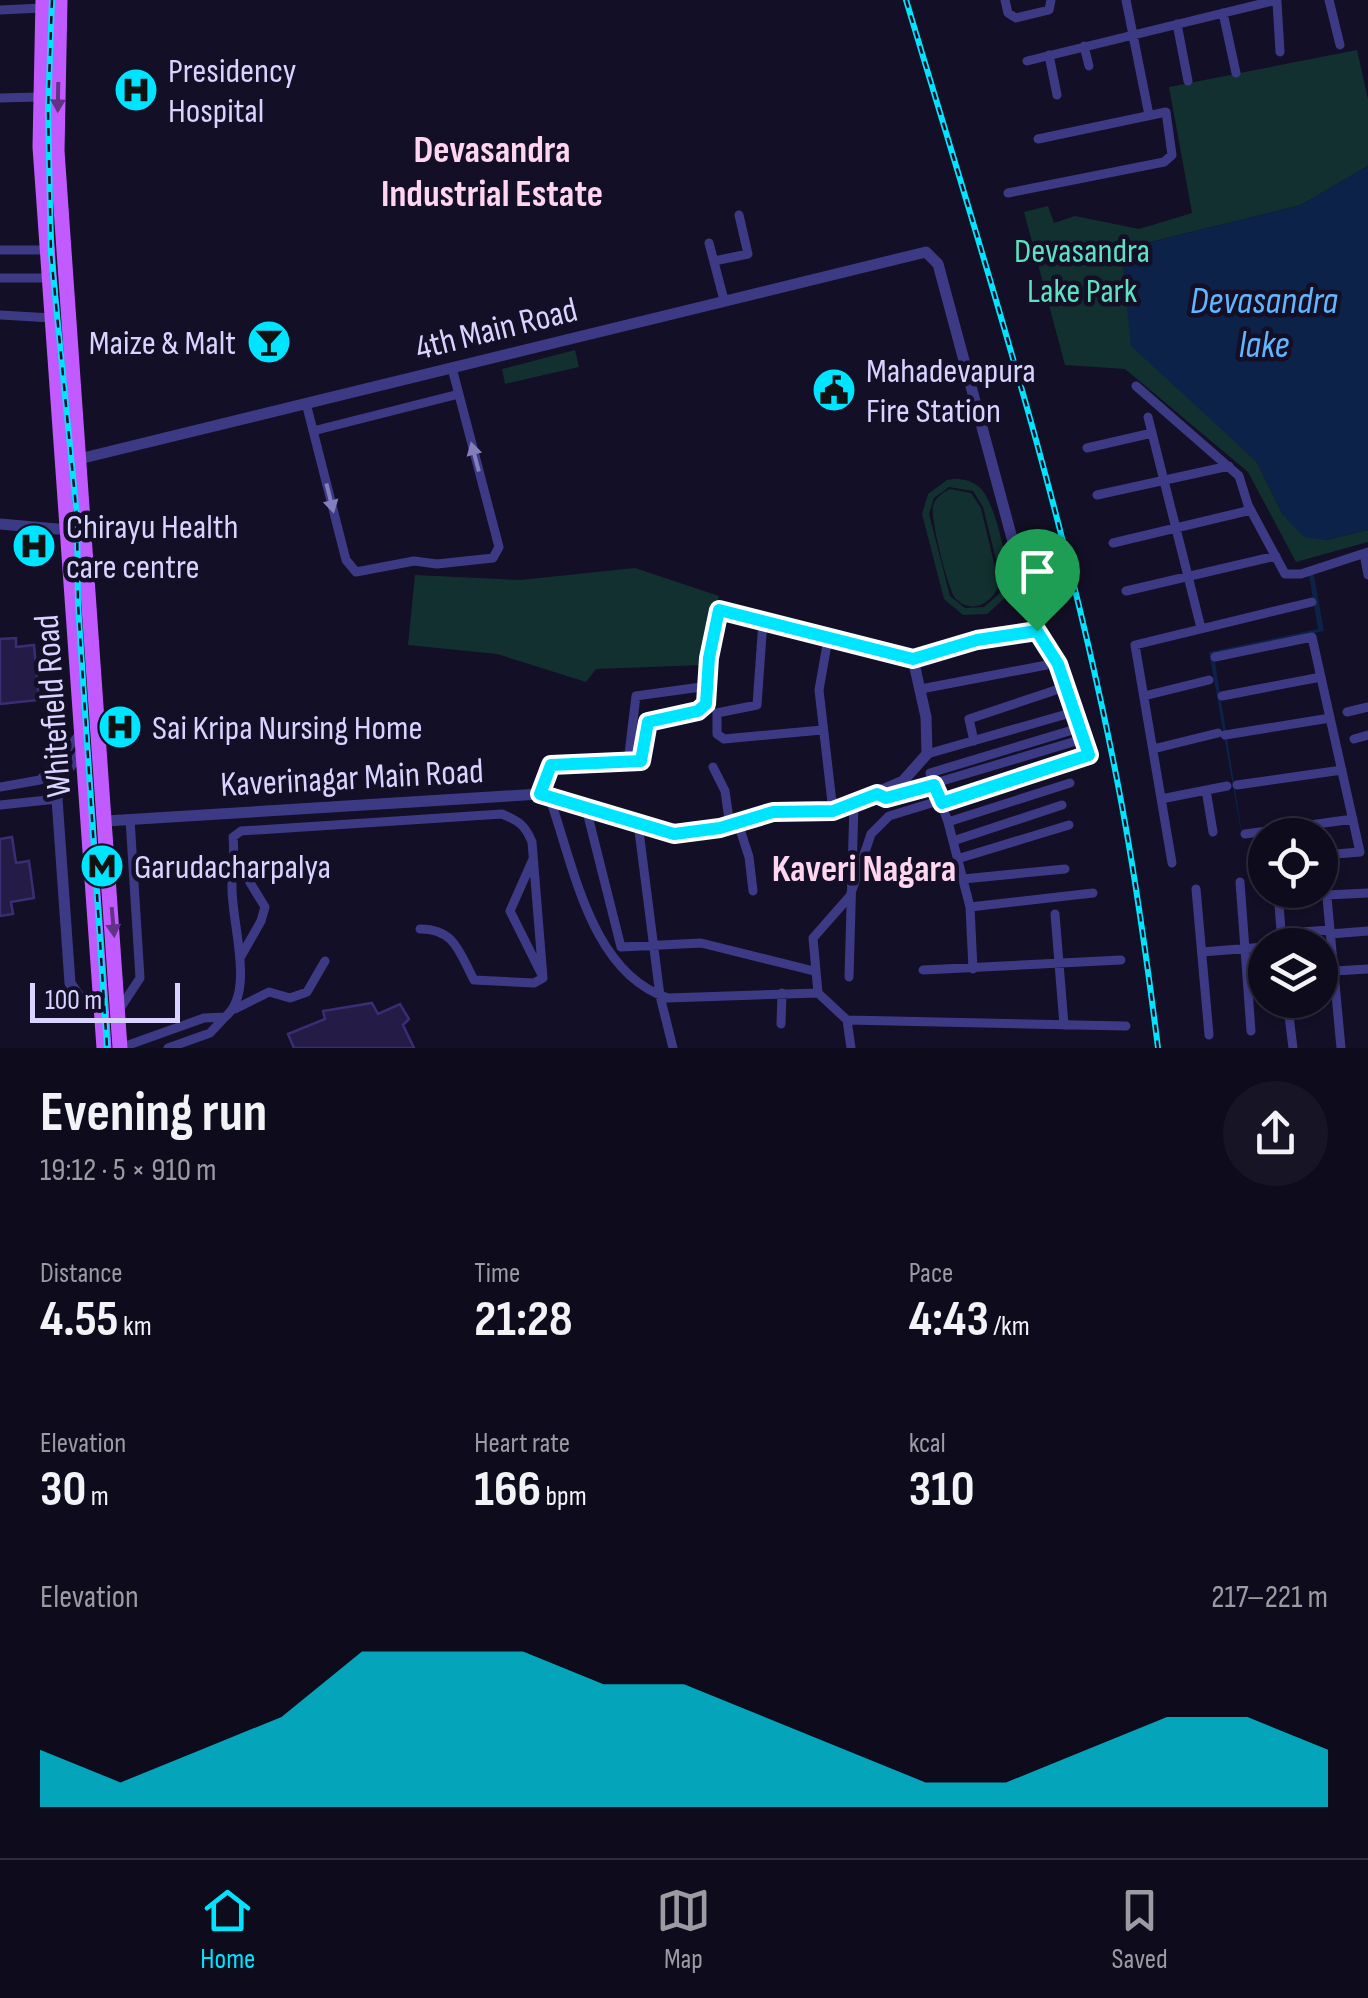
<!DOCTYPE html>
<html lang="en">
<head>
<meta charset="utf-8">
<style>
	:root { --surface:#0e0b1c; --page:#171425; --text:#f1f3f6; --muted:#9b9ba3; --line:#2e2b3b; --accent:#00e5ff }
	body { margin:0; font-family:"Sofia Sans Condensed",sans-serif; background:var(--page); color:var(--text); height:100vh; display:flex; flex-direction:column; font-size:38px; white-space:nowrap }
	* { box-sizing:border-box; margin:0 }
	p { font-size:32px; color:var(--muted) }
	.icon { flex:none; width:55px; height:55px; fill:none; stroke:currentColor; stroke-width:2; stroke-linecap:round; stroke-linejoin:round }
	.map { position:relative; height:1048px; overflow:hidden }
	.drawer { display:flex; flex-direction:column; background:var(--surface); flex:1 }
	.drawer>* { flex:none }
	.tools { position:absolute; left:1248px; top:818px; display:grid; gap:20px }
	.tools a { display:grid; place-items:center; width:90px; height:90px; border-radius:50%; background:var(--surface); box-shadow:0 2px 8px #0004,0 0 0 2px var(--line); font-size:50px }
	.scale { position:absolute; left:30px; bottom:25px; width:150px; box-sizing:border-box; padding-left:10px; border:5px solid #d9d4ff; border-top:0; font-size:28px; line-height:35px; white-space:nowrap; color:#d9d4ff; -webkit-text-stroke:8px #130f26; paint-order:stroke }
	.pin { position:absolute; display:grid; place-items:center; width:85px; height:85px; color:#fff; margin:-102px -42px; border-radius:50% 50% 50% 0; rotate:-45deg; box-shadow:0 0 10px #0007 }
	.pin .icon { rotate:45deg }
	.round { display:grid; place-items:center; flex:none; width:105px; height:105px; border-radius:52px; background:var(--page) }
	.head { display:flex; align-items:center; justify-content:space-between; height:170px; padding:0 40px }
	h1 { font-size:55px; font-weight:700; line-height:75px }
	.stats { display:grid; grid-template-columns:repeat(3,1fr); gap:15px; height:170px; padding:10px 40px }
	.stats div { display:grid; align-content:center }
	.stats b { font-size:50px; font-weight:700 }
	.stats small { font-size:28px; font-weight:400 }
	.stats p { font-size:28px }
	.chart { height:280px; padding:20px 40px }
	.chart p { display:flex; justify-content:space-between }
	.chart svg { width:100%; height:180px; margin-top:10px; fill:var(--accent); opacity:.7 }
	.menu { display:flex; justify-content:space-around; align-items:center; height:140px; border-top:2px solid var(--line); background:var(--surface); font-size:28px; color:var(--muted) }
	.menu a { display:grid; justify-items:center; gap:5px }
	.menu .on { color:var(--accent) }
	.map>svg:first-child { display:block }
	.green { fill:#12302f; fill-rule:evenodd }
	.water { fill:#0c2248 }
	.building { fill:#241b47; stroke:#3b2d73; stroke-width:2.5 }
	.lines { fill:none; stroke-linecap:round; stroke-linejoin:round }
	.minor { stroke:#3d3a85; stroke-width:9 }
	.tertiary { stroke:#3d3a85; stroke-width:11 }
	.primary { stroke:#c25bff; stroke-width:15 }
	.rail-casing { stroke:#00e5ff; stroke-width:6 }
	.rail { stroke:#130f26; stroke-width:2.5; stroke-dasharray:8; stroke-linecap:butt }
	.oneway { fill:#623188 }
	.oneway2 { fill:#837fbc }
	.route-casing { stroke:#fff; stroke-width:20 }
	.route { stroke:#00e5ff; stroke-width:12 }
	.labels { text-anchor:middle; stroke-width:9; stroke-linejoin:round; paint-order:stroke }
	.poi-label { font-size:35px; fill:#d9d4ff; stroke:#130f26; text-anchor:start }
	.park-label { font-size:35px; fill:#5fe0c0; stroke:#130f26 }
	.street-label { font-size:35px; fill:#d9d4ff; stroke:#130f26 }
	.neighbourhood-label { font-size:38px; font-weight:bold; fill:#ffd6f0; stroke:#130f26 }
	.water-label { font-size:38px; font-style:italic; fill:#62b6ff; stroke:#130f26 }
</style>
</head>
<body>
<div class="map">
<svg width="1368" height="1048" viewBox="0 0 1368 1048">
	<rect width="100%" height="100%" fill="#130f26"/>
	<!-- green -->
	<path class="green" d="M1357,50l11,49v67l-67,39 -175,43 75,160 56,54 26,53 43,25 42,-10v12l-72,20 -48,-90 -123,-103 -60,-4 -41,-153 24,-6 6,17 21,-7 64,13 53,-16 -23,-126z
		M575,350l4,17 -74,17 -3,-15z
		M947,480c11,-2 21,-1 31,6 17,12 30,78 31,100l-4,12 -18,16 -24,1 -19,-16 -22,-85 6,-20zM949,487l24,4 10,16 19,77 -3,10 -15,13 -19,1 -15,-12 -21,-82 5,-16z
		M950,489l21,4 10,15 18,76c-6,19 -27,31 -43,15 -8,-8 -26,-82 -23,-93 3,-9 9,-13 17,-17z
		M635,568l84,28 -16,69 -107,4 -10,13 -89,-28 -89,-9 7,-70 105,5z"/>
	<!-- water -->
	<path class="water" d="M1368,166v364l-42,10 -22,-3 -21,-22 -26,-53 -126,-116 -9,-87 4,-11 175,-43z
		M1309,575h5l10,56 -110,24 32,204 -37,-207 109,-23z"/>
	<!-- building -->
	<path class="building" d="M16,638v9l18,-2 5,55 -39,4v-65z
		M12,837l4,26 13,-2 5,37 -23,4 2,12 -13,2v-77z
		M372,1003l6,11 22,-10 9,15 -6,6 11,23h-120l-6,-14 37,-15 -2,-8z"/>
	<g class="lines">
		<!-- minor -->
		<path class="minor" d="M1005,0l3,13 8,5 33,-8 2,-10
			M1126,0l23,115
			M1329,0l11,45
			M1277,2l3,50
			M0,10l42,-2
			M1223,13l13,60
			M1177,24l11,57
			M1084,46l5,20
			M1049,55l8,40
			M1027,61l250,-61
			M0,98l39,-1
			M1008,193l156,-31 8,-7 -6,-43 -128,27
			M709,243l15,57
			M0,250h47
			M714,261l34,-7 -9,-39
			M0,278h49
			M0,315l52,3
			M1136,386l103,90 9,29 37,69h16l67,-22
			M306,403l40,157 10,12 58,-11 23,3 56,-6 6,-11 -47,-179
			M1148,417l53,211
			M313,431l146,-37
			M1087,448l65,-15
			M1097,495l132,-29
			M1113,543l138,-33
			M1364,554l4,21
			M1126,591l150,-35
			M763,621l-6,84 -40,8v21l7,5 98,-9
			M828,639l-9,51 14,121
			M1215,657l97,-20 48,215 -37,3 18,193
			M921,689l136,-26
			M1144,696l65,-16
			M1222,696l99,-19
			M1347,712l21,-5
			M1225,735l105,-17
			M1354,739l14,-4
			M974,741l-5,-22 96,-32
			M1153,749l65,-16
			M927,754l147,-42
			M628,762l8,-66 72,-10
			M713,767l12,24 5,35
			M1237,785l105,-15
			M0,787l40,-7 40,-46
			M1206,790l7,42
			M540,794l11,-29 90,-4 7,-40 54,-13 4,-4 13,-94 194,49
			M877,794l8,4 198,-59
			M550,799c24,68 41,174 118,199l150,-5 29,27 4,28
			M1161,799l66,-13
			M0,805l57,-6
			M586,808l35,139 80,-4 113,28
			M948,822l122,-39
			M638,823l22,173 13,52
			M738,823l11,34 4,34
			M1245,834l108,-15
			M953,841l109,-36
			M235,858l30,49 -4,14 -21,37
			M533,859l-23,52 32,64
			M957,859l112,-34
			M1172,863l-37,-218 177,-43
			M963,879l102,-10
			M1240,882l11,149
			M1196,889l13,146
			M1278,890l4,55
			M1327,895l41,-2
			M970,907l123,-14
			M1055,914l9,111
			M420,929c35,0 39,23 54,51l60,3 9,-5
			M1301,932l29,-2
			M1330,934l38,-3
			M1202,952l63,-5
			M973,969l-3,-62 -22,-85 -18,-49 149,-45
			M923,970l198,-10
			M1334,971l34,-2
			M849,977l5,-173
			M818,993l-5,-55 37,-42 21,-62 18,-18 200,-61 -32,-92 -20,-32
			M1287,1000l6,48
			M235,1009l34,-17 21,6 17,-6 18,-31
			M119,1010l21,-32 -10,-159
			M225,1017c31,-25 6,-94 7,-131 0,-17 3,-32 1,-49l8,-6 261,-17c17,7 23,11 30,28l11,136
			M847,1020l279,6
			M781,1024l1,-31
			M120,1048l84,-30 21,-1 -15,16 -42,15"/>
		<!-- tertiary -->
		<path class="tertiary" d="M79,459l847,-207 12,12 99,367 -96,17 -28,11 13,58 1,37 -24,27 -70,30 -60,1 -53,16 -46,6 -134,-40 -434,27
			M0,524l69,6
			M84,750l-19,22 -8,27 13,184 11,16 20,2"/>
		<!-- primary -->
		<path class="primary" d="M43,0l-3,147 64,901
			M60,0l-3,151 63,897"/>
		<defs>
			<path id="rail" d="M52,0l-4,110 3,144 26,263 1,87 29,444
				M906,0c78,260 161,519 212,785 17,87 29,175 40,263"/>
		</defs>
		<!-- rail casing -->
		<use href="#rail" class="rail-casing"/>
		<!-- rail -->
		<use href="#rail" class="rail"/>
	</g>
	<!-- one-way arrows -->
	<defs><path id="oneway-solid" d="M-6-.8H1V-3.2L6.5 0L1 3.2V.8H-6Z" transform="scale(2.5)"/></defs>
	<g class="oneway">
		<use href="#oneway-solid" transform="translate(58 97) rotate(91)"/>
		<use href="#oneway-solid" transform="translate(113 922) rotate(85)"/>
	</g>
	<g class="oneway2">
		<use href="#oneway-solid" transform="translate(475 457) rotate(-105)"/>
		<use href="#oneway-solid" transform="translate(330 498) rotate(76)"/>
	</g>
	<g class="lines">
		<defs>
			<path id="route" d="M719,610l194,49 64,-19 60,-9 21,33 31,91 -147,48 -8,-18 -48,13 -9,-4 -44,17 -60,1 -53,16 -46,6 -134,-40 11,-29 90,-4 7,-39 50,-11 8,-7 3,-46z"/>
		</defs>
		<!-- route casing -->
		<use href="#route" class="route-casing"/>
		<!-- route -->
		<use href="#route" class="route"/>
	</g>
	<!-- icons -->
	<defs>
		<symbol id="hospital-disc" viewBox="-11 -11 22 22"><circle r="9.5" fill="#00e5ff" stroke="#130f26"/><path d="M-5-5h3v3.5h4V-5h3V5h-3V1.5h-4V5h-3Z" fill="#111"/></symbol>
		<symbol id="bar-disc" viewBox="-11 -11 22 22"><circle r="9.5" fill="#00e5ff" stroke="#130f26"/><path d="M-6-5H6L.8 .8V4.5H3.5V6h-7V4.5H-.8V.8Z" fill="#111"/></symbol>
		<symbol id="civic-disc" viewBox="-11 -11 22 22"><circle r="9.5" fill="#00e5ff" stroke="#130f26"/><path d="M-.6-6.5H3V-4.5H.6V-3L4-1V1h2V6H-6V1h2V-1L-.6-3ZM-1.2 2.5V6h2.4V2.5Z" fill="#111"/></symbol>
		<symbol id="metro-disc" viewBox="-11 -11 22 22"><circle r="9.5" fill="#00e5ff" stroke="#130f26"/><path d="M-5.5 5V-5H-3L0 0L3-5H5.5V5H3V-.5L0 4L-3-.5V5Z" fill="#111"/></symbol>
	</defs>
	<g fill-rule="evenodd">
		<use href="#hospital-disc" x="111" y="65" width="50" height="50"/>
		<use href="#bar-disc" x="244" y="317" width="50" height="50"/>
		<use href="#civic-disc" x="809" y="365" width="50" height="50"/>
		<use href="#hospital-disc" x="9" y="521" width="50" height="50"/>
		<use href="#hospital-disc" x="95" y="702" width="50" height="50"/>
		<use href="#metro-disc" x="77" y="841" width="50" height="50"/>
	</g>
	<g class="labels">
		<!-- poi labels -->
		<g class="poi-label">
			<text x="168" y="82">Presidency<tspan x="168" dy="40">Hospital</tspan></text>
			<text x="236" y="354" text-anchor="end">Maize &amp; Malt</text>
			<text x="866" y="382">Mahadevapura<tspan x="866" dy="40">Fire Station</tspan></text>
			<text x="66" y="538">Chirayu Health<tspan x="66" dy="40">care centre</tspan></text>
			<text x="152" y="739">Sai Kripa Nursing Home</text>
			<text x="134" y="878">Garudacharpalya</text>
		</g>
		<!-- park labels -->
		<g class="park-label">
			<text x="1082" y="262">Devasandra<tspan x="1082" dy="40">Lake Park</tspan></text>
		</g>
		<!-- street labels -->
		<g class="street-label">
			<text transform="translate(496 328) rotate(-14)" y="12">4th Main Road</text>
			<text transform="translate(52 706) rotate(-94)" y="12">Whitefield Road</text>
			<text transform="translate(352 777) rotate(-3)" y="12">Kaverinagar Main Road</text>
		</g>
		<!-- neighbourhood labels -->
		<g class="neighbourhood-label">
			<text x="492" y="162">Devasandra<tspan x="492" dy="44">Industrial Estate</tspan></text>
			<text x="864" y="881">Kaveri Nagara</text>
		</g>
		<!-- water labels -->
		<g class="water-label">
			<text x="1264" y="313">Devasandra<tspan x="1264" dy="44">lake</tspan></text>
		</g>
	</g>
</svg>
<div class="tools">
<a><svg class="icon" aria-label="locate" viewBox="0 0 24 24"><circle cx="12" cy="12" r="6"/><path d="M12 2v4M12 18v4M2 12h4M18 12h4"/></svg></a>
<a><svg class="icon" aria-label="layers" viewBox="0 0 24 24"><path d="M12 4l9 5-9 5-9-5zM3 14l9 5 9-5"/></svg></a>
</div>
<div class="scale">100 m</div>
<div class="pin" style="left:1037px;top:631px;background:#1e9e55"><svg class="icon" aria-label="arrive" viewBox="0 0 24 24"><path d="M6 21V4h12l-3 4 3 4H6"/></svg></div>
</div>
<section class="drawer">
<div class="head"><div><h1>Evening run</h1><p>19:12 · 5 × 910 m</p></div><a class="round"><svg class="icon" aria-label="share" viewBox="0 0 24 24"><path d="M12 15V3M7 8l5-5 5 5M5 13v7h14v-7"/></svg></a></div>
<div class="stats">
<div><p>Distance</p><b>4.55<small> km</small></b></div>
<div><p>Time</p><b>21:28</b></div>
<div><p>Pace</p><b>4:43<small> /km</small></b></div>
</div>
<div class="stats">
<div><p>Elevation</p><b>30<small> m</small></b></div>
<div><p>Heart rate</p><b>166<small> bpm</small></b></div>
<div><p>kcal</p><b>310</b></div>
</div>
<div class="chart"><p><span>Elevation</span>217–221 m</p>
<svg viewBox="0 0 160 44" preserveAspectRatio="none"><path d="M0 44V30L10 38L20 30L30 22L40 6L50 6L60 6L70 14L80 14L90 22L100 30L110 38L120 38L130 30L140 22L150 22L160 30V44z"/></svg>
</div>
</section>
<nav class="menu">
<a class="on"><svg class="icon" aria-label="home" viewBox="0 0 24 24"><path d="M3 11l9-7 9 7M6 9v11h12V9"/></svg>Home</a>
<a><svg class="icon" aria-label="map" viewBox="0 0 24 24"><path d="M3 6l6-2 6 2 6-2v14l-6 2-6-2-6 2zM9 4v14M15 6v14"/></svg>Map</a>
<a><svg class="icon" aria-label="saved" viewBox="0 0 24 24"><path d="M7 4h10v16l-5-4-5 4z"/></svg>Saved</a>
</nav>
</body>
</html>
